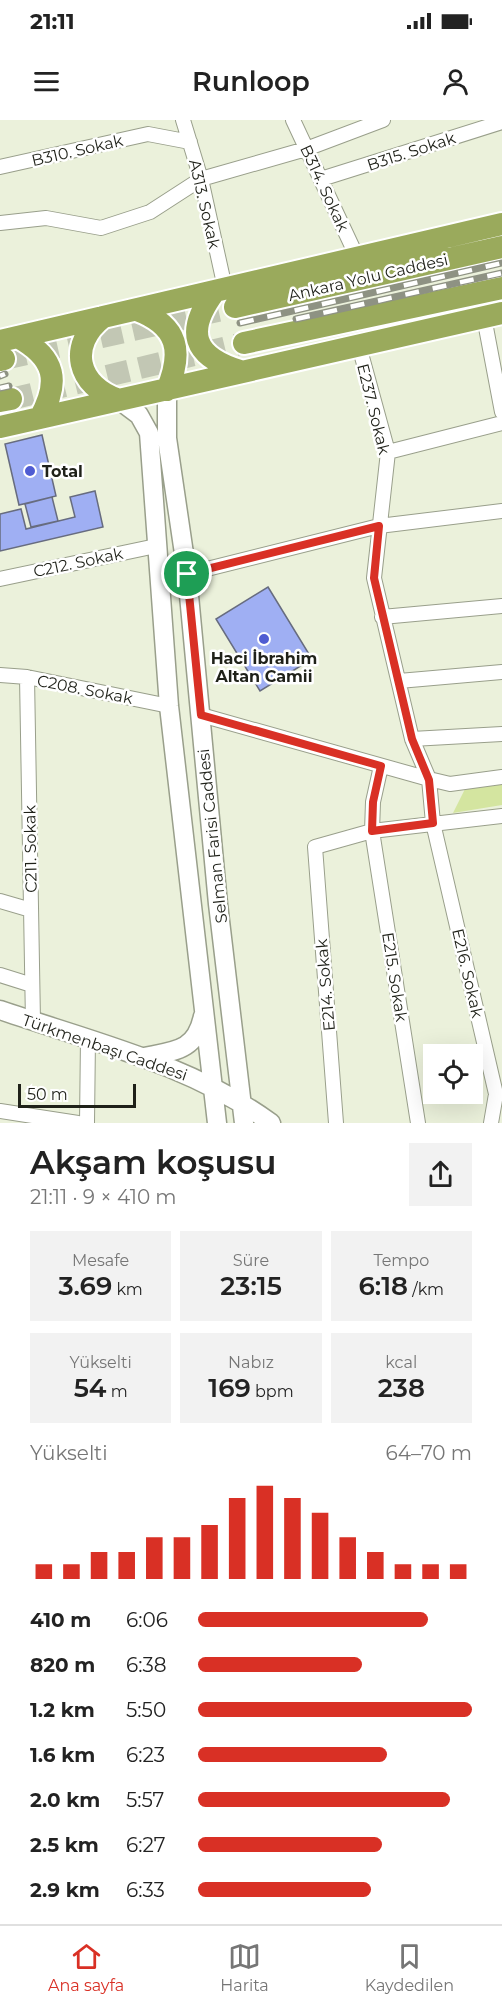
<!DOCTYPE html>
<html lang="tr">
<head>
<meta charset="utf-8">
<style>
	:root { --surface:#fff; --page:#f2f2f2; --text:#222; --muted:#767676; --line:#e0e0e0; --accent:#d93025 }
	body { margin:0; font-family:Montserrat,sans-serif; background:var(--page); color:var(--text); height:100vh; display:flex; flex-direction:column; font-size:22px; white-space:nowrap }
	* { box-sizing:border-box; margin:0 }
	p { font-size:20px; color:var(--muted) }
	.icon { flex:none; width:33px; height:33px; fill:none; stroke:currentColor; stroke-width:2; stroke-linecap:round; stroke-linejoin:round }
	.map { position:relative; height:1003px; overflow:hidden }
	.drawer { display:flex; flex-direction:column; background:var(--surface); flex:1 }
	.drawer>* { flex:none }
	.tools { position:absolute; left:423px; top:924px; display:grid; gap:12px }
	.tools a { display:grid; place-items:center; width:60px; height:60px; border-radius:0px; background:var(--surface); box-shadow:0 6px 24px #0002; font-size:30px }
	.scale { position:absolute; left:18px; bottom:15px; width:118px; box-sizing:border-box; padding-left:6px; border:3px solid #1f2119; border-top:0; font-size:16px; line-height:21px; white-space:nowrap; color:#1f2119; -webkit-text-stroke:4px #fff; paint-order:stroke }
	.pin { position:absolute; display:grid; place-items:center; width:51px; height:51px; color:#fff; margin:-26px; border:3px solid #fff; border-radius:50%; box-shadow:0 2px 6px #0007 }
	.round { display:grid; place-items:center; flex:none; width:63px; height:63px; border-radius:0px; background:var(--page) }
	.head { display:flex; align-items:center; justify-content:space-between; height:102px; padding:0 30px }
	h1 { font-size:33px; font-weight:600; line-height:45px }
	.stats { display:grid; grid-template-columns:repeat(3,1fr); gap:9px; height:102px; padding:6px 30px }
	.stats div { display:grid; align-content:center; border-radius:0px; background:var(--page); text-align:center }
	.stats b { font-size:26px; font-weight:600 }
	.stats small { font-size:16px; font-weight:400 }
	.stats p { font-size:16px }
	.chart { height:168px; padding:12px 30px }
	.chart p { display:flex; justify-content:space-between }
	.chart svg { width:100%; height:108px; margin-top:6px; stroke:var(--accent); stroke-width:6 }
	ul { padding:0 30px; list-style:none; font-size:20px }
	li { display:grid; grid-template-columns:96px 72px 1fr; align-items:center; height:45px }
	li i { height:15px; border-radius:8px; background:var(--accent) }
	.status { display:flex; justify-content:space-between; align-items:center; height:42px; padding:0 30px; background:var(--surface); direction:ltr }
	.status svg { height:16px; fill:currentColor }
	header { display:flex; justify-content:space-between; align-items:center; height:78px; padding:0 30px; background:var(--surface); font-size:27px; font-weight:600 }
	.tab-bar { display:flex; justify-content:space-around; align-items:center; height:84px; border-top:2px solid var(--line); background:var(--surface); font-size:16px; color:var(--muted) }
	.tab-bar a { display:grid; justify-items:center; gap:3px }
	.tab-bar .selected { color:var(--accent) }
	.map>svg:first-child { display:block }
	.green { fill:#d4e5a0 }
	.building { fill:#9faff3; stroke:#676c7f; stroke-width:1.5 }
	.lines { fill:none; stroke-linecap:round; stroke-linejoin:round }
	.trunk-tunnel { stroke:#c2c7b4; stroke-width:22; stroke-dasharray:22 11; stroke-linecap:butt }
	.minor-casing { stroke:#999f8b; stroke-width:16 }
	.secondary-casing { stroke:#999f8b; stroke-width:21 }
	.trunk-casing { stroke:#fff; stroke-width:26 }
	.minor { stroke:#fff; stroke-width:14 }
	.secondary { stroke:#fff; stroke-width:18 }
	.trunk { stroke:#9aaa5c; stroke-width:22 }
	.rail-casing { stroke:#8e9283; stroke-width:7 }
	.rail { stroke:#fff; stroke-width:4.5; stroke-dasharray:14; stroke-linecap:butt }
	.route-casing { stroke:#fff; stroke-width:12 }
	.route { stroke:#d93025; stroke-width:8 }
	.poi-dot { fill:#4f5cd2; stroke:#fff; stroke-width:2 }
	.labels { text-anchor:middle; stroke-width:5; stroke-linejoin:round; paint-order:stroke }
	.street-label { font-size:16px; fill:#1f2119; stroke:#fff }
	.poi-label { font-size:16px; font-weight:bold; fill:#1f2119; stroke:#fff; text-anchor:start }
</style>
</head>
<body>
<div class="status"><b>21:11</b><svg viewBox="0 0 49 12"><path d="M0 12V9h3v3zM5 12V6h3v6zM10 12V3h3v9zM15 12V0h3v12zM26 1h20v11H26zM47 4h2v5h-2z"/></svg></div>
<header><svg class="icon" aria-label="menu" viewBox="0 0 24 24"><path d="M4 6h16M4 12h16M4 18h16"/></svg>Runloop<svg class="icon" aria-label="person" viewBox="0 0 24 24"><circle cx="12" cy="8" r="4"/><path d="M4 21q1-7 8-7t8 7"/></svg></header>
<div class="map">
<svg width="502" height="1003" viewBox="0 0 502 1003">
	<rect width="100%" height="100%" fill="#ebf1db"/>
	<!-- green -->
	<path class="green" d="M502,663v22l-49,8 12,-24z"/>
	<!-- building -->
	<path class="building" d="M42,315l14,61 -37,9 -14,-61z
		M95,371l8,36 -103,24v-37l21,-5 5,20 49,-12 -5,-20z
		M52,377l6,24 -27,6 -6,-23z
		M268,467l44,72 -52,32 -44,-72z"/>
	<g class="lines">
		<!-- trunk-tunnel -->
		<path class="trunk-tunnel" d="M4,239l231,-52
			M11,279l233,-56"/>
		<defs>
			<path id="minor" d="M183,0l18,59 24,109
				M293,0l64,137
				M0,47l148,-33 42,8
				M321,59l181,-57
				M0,103l46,-5 55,10 49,-16 51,-33 105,-30 77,-29
				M484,197l18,95
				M359,226l29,106 -14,126 38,161 17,40 4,44 63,271 -5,29
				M388,332l114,-29
				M187,454l192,-48 123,-15
				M0,459l156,-33
				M382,497l120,-11
				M0,555l27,2 142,29
				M27,557l6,345
				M399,561l103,-9
				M201,595l228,64 21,5 52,-7
				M412,619l90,-5
				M381,646l-8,36 -1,29 46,292
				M0,781l31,9
				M0,855l32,10
				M0,991l78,12
				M87,1003l1,-85
				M336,1003l-21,-276 57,-16 130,-15"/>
			<path id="secondary" d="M167,270v48l20,136 31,330 26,219
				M119,280l20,15 10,18 20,273 48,417
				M0,890c93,32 190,54 271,113
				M144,937c31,-6 52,-6 59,-41"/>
			<path id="trunk" d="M215,171c-30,40 -23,65 25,80
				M235,187l267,-60
				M137,190c42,16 46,42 30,80
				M103,197c-36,28 -26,69 16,83
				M18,217c38,21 42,45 22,81
				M0,221l502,-117
				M244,223l258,-55
				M0,240l4,-1
				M0,281l11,-2
				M0,307l502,-114"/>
		</defs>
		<!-- minor casing -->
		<use href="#minor" class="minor-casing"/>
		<!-- secondary casing -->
		<use href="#secondary" class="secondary-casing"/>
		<!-- trunk casing -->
		<use href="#trunk" class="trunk-casing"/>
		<!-- minor -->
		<use href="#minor" class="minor"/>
		<!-- secondary -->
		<use href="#secondary" class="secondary"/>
		<!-- trunk -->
		<use href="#trunk" class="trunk"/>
		<defs>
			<path id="rail" d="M296,199l206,-46
				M240,203l262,-60
				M0,256l5,-2
				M0,268l9,-2"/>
		</defs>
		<!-- rail casing -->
		<use href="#rail" class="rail-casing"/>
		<!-- rail -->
		<use href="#rail" class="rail"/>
	</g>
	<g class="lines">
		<defs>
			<path id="route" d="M379,406l-5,52 38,161 17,41 4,43 -61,8 1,-29 8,-36 -180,-51 -14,-141z"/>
		</defs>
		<!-- route casing -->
		<use href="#route" class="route-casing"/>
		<!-- route -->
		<use href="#route" class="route"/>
	</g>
	<!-- markers -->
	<g class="poi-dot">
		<circle cx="30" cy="351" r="6"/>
		<circle cx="264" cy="519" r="6"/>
	</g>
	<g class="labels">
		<!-- street labels -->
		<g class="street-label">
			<text transform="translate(77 30) rotate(-13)" y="6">B310. Sokak</text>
			<text transform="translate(411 31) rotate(-18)" y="6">B315. Sokak</text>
			<text transform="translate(325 68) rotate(65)" y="6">B314. Sokak</text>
			<text transform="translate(205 84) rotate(77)" y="6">A313. Sokak</text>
			<text transform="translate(368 157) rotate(-13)" y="6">Ankara Yolu Caddesi</text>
			<text transform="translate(374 289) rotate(76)" y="6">E237. Sokak</text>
			<text transform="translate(78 442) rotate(-12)" y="6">C212. Sokak</text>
			<text transform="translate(85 569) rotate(11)" y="6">C208. Sokak</text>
			<text transform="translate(212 716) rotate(-96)" y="6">Selman Farisi Caddesi</text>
			<text transform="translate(30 729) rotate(-91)" y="6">C211. Sokak</text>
			<text transform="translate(468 853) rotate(77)" y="6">E216. Sokak</text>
			<text transform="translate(395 857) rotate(81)" y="6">E215. Sokak</text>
			<text transform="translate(325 865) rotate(-95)" y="6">E214. Sokak</text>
			<text transform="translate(105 927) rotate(19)" y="6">Türkmenbaşı Caddesi</text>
		</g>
		<!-- poi labels -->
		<g class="poi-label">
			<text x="42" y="357">Total</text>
			<text x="264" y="544" text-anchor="middle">Haci İbrahim<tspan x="264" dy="18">Altan Camii</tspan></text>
		</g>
	</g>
</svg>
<div class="tools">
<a><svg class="icon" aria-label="locate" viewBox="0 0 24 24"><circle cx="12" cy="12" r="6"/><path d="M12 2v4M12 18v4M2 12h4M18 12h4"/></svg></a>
</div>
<div class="scale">50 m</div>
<div class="pin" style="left:187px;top:454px;background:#1e9e55"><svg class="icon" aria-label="arrive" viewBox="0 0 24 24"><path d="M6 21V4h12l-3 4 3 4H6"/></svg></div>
</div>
<section class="drawer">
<div class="head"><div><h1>Akşam koşusu</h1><p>21:11 · 9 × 410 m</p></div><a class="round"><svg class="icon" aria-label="share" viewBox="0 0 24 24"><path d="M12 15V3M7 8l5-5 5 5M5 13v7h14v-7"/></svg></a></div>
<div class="stats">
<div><p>Mesafe</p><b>3.69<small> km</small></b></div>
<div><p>Süre</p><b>23:15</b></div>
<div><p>Tempo</p><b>6:18<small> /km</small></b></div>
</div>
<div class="stats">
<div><p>Yükselti</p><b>54<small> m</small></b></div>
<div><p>Nabız</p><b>169<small> bpm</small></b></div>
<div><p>kcal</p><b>238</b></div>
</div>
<div class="chart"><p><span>Yükselti</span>64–70 m</p>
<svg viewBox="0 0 160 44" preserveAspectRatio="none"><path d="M5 44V38M15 44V38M25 44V33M35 44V33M45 44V27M55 44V27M65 44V22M75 44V11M85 44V6M95 44V11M105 44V17M115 44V27M125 44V33M135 44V38M145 44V38M155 44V38"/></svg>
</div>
<ul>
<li><b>410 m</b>6:06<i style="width:84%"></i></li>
<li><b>820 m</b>6:38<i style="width:60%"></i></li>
<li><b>1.2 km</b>5:50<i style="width:100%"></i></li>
<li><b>1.6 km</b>6:23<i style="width:69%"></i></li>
<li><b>2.0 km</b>5:57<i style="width:92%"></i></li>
<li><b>2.5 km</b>6:27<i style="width:67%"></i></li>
<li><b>2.9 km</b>6:33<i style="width:63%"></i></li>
</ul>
</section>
<nav class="tab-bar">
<a class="selected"><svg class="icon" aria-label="home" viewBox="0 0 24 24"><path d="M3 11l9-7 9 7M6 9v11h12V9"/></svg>Ana sayfa</a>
<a><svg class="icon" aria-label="map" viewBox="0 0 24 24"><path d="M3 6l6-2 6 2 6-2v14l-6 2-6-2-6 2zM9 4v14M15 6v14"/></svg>Harita</a>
<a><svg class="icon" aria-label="saved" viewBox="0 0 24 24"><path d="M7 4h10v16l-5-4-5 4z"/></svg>Kaydedilen</a>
</nav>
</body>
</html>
